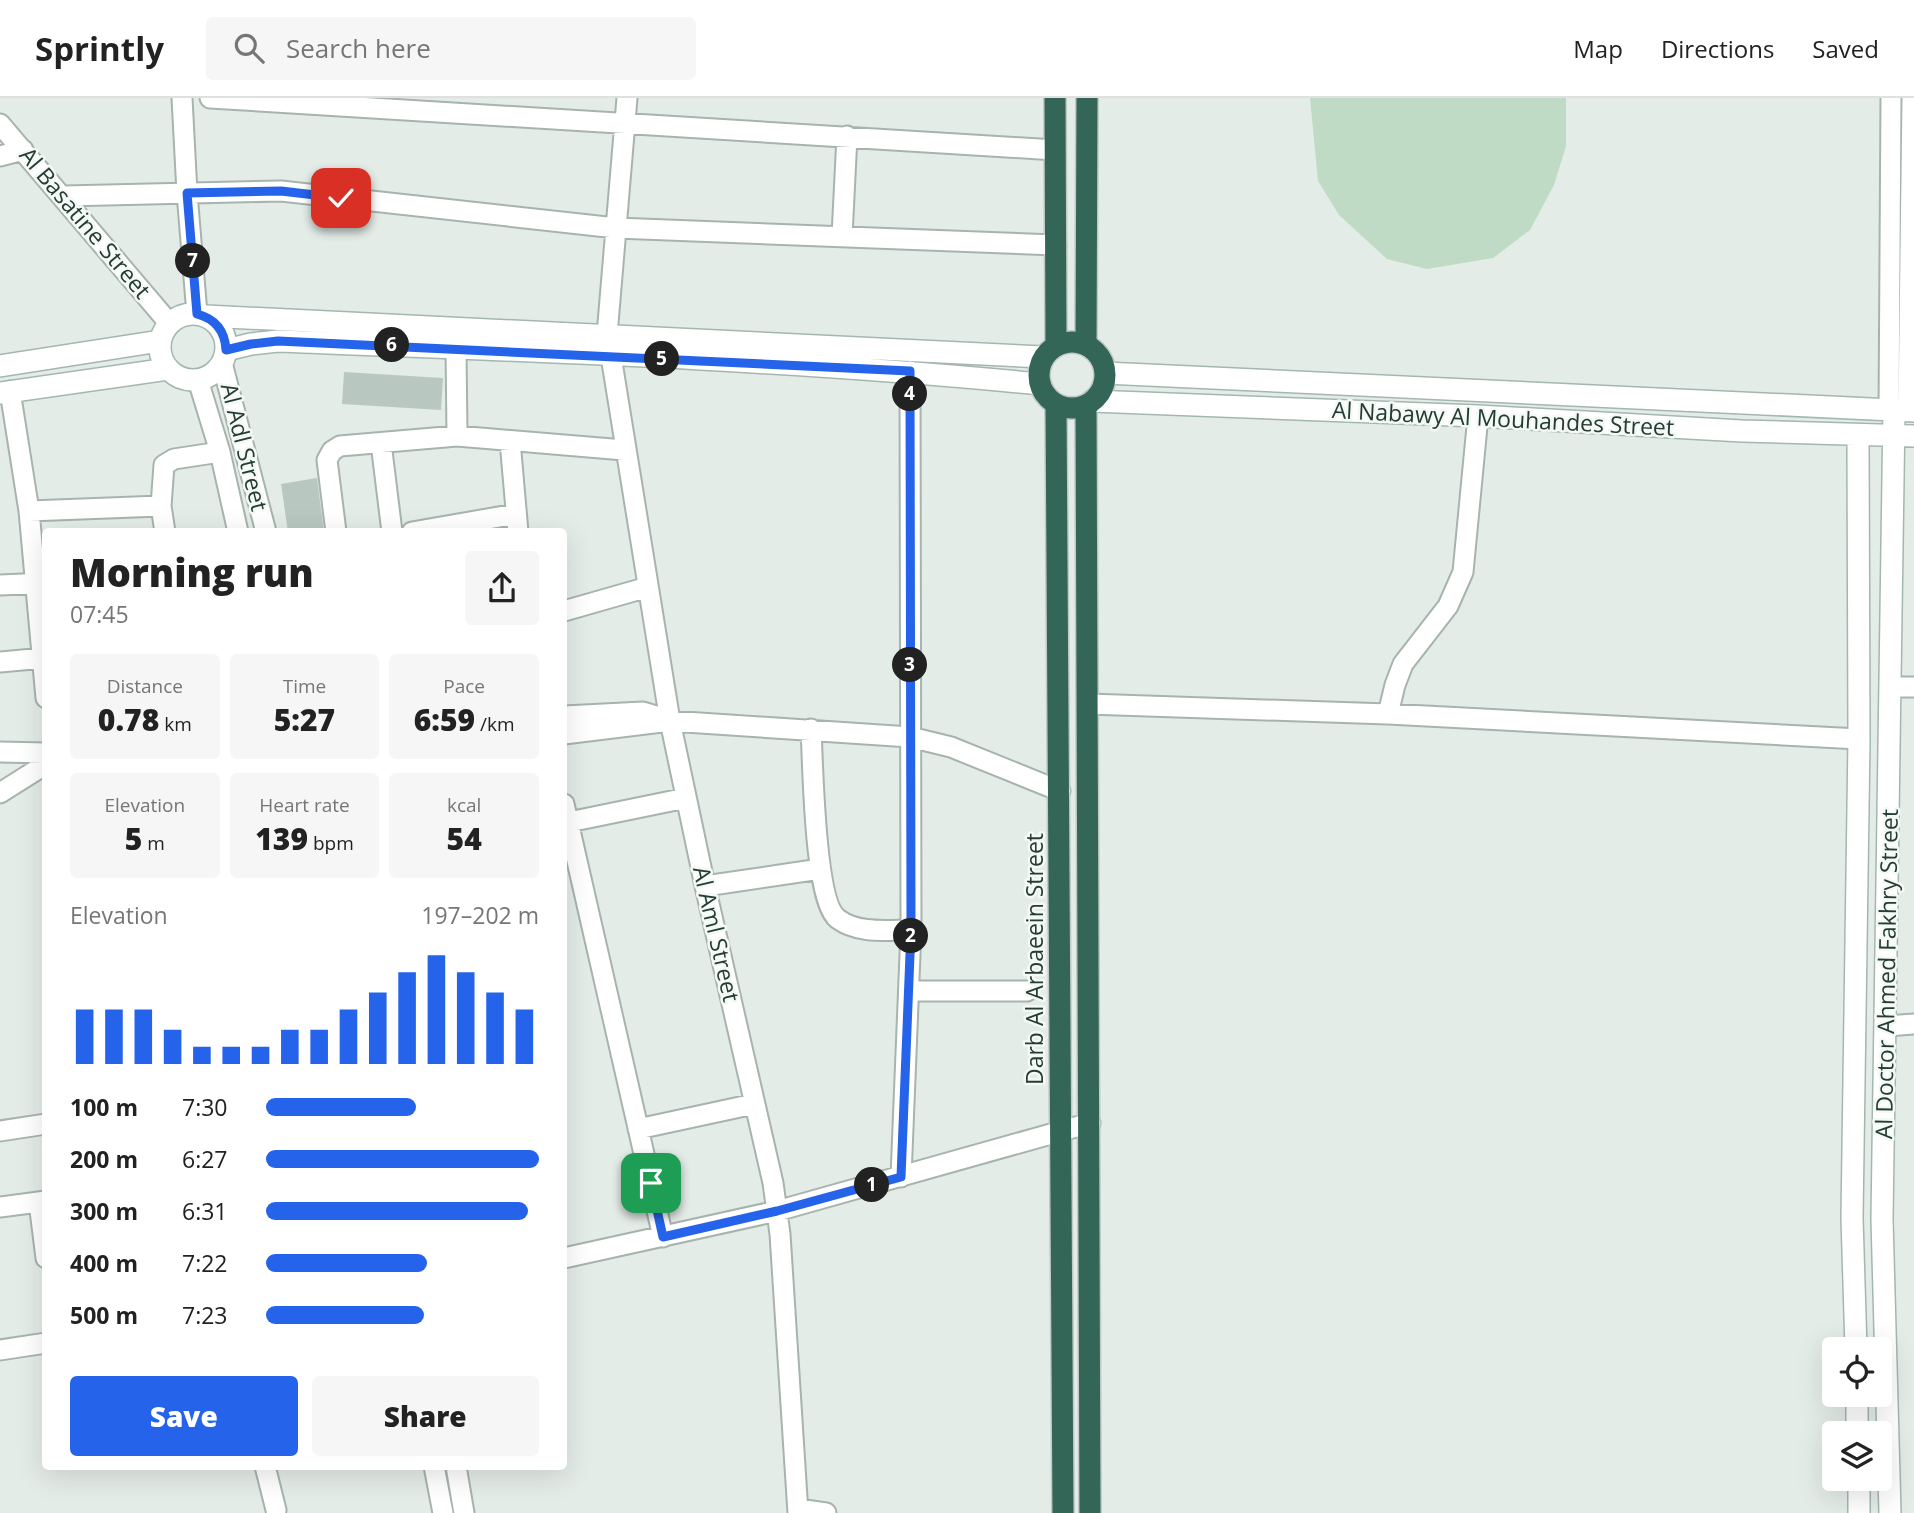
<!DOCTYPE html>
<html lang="en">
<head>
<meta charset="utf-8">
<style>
	:root { --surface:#fff; --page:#f6f6f6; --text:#222; --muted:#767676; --line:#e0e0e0; --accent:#2563eb }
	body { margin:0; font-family:"Open Sans",sans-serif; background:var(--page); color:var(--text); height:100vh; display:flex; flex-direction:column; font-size:26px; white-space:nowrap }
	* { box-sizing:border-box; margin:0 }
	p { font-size:23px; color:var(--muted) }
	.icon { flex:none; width:38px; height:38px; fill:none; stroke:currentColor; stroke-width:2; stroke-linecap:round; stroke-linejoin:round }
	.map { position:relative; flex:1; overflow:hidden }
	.drawer { position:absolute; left:42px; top:430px; width:525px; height:942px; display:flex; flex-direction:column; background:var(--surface); border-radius:7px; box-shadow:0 7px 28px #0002 }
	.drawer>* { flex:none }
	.buttons { position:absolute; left:1822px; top:1239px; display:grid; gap:14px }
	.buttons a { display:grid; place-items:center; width:70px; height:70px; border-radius:7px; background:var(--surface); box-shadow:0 7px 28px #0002; font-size:35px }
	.pin { position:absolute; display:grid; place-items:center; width:60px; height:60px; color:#fff; margin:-30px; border-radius:14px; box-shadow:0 4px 10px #0006 }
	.km { position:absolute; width:35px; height:35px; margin:-18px; border-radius:50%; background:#222; color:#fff; font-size:19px; line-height:35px; text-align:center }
	.round { display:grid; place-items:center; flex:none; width:74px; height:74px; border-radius:7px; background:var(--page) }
	.headline { display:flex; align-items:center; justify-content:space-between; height:119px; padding:0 28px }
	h1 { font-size:38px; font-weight:800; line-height:52px }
	.metrics { display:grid; grid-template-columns:repeat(3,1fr); gap:10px; height:119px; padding:7px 28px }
	.metrics div { display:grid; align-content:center; border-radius:7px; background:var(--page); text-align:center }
	.metrics b { font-size:30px; font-weight:800 }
	.metrics small { font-size:19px; font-weight:400 }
	.metrics p { font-size:19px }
	.chart { height:196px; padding:14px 28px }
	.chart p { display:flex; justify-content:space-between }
	.chart svg { width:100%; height:126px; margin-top:7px; stroke:var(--accent); stroke-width:6 }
	.cta { display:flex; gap:14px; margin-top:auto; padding:14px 28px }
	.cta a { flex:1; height:80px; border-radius:7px; background:var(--accent); color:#fff; font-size:28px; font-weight:800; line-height:80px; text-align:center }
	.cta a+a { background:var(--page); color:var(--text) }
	ul { padding:0 28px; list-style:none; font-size:23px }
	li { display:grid; grid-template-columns:112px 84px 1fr; align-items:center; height:52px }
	li i { height:18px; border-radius:9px; background:var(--accent) }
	header { display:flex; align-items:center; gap:42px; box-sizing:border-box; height:98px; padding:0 35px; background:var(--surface); border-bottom:2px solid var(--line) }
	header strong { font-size:33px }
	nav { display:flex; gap:38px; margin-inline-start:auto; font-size:24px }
	.search { width:490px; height:63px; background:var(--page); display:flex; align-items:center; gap:18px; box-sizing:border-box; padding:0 24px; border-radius:7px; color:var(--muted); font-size:26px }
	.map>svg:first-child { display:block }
	.green { fill:#bfdbc5 }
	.building { fill:#b9c7c1 }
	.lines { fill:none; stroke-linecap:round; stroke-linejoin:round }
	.street-casing { stroke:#a7b4ae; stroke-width:23 }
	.secondary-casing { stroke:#a3b7af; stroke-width:24 }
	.highway-casing { stroke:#c2c8c6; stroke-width:24 }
	.street { stroke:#fff; stroke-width:19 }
	.secondary { stroke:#fff; stroke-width:21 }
	.highway { stroke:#346658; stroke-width:21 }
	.route-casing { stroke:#fff; stroke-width:14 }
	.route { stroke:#2563eb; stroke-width:9 }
	.labels { text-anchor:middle; stroke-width:5; stroke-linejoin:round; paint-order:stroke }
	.street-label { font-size:23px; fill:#253c34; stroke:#f4f9f6 }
</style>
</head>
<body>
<header>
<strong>Sprintly</strong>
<div class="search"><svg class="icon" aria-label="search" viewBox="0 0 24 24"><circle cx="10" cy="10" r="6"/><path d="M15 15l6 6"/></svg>Search here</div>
<nav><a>Map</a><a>Directions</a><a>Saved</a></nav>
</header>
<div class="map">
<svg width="1914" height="1415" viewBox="0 0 1914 1415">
	<rect width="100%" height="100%" fill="#e4ece8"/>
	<!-- green -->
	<path class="green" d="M1310,0h256v48l-12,39 -24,45 -37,28 -66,11 -40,-10 -48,-44 -21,-34z"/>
	<!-- building -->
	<path class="building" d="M344,274l99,6 -2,32 -99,-6z
		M317,380l7,54h-36l-7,-48z"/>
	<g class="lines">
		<defs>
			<path id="street" d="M182,0l5,95 10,121
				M210,0l845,52
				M0,26l169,199
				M0,58l23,-6
				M64,98l217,-5 335,37 440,17
				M842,138l5,-100
				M607,237l20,-237
				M456,250l1,88
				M611,258l59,365 35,165 68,297 7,51 18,279
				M222,265l44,169
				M198,282l22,72 18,80
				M10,293l19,120 17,187
				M1889,313l2,-313
				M1908,313l4,-313
				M510,343l8,91
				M381,345l11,89
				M29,413l132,-5
				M165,434l-4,-26 3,-41 10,-6 46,-7
				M336,434l-9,-72 5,-9 8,-5 117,-10 167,14
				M412,434l104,-18
				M0,487l46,-2
				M564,513l84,-24
				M0,564l44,-4
				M1891,589h23
				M1088,606l300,10 471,25
				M1388,616l7,-29 8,-21 45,-58 15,-34 15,-156
				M564,618l79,-4 23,7
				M811,631c2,35 3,173 27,190 20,15 49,11 73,11
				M564,636l106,-13 240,16 41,10 109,44
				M0,654l46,1
				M0,695l46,-29
				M564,706l99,433
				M564,725l122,-25
				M705,788l115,-17
				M909,893h118
				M1887,928l27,-2
				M638,1031l116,-25
				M0,1033l46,-7
				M901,1079l10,-247 -1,-559
				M39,1104l7,56
				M0,1109l46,-6
				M564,1160l213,-47 313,-88
				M0,1252l46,-7
				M265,1368l11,44
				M434,1368l9,47
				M456,1368l8,47
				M798,1411l28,4"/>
			<path id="secondary" d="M160 249a33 33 0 1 1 66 0a33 33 0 1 1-66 0Z
				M206,218l837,41
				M226,252l25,-6 27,-3c254,10 509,18 762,43
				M0,268l160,-25
				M1105,275l809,38
				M0,295l168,-24
				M1092,303l386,15 264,15 172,5
				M1856,1251l-4,-131 7,-479 -1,-304
				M1857,1297v38
				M1859,1381v34
				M1890,1415l-8,-294 12,-808"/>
			<path id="highway" d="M1055,0l1,247
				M1039 277a33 33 0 1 1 66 0a33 33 0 1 1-66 0Z
				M1086,247l1,-247
				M1056,307l7,1108
				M1086,307l4,1108"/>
		</defs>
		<!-- street casing -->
		<use href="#street" class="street-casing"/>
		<!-- secondary casing -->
		<use href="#secondary" class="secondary-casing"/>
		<!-- highway casing -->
		<use href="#highway" class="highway-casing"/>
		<!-- street -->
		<use href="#street" class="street"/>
		<!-- secondary -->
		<use href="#secondary" class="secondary"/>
		<!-- highway -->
		<use href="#highway" class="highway"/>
	</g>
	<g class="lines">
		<defs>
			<path id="route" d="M341,100l-60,-7 -94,2 10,121c19,5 28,17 29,36l25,-6 27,-3 632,30 1,559 -10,247 -124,34 -114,26 -12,-54"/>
		</defs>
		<!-- route casing -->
		<use href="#route" class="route-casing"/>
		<!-- route -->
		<use href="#route" class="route"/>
	</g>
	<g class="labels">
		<!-- street labels -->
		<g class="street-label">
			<text transform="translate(85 125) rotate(50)" y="8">Al Basatine Street</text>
			<text transform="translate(1503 321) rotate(3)" y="8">Al Nabawy Al Mouhandes Street</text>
			<text transform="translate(244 349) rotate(76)" y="8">Al Adl Street</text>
			<text transform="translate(716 836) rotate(77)" y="8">Al Aml Street</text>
			<text transform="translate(1035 861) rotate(-90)" y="8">Darb Al Arbaeein Street</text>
			<text transform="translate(1887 876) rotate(-89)" y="8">Al Doctor Ahmed Fakhry Street</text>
		</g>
	</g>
</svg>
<div class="buttons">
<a><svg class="icon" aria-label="locate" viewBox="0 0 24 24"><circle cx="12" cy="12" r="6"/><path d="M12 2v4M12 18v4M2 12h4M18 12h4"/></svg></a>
<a><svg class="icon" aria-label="layers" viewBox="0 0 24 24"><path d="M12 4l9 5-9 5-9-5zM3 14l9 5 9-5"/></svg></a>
</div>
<div class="pin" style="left:651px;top:1085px;background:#1e9e55"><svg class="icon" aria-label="arrive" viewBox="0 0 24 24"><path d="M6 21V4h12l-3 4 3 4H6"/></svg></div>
<div class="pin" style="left:341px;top:100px;background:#d93025"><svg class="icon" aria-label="check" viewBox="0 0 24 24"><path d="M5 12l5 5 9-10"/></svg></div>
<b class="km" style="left:872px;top:1087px">1</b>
<b class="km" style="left:911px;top:838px">2</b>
<b class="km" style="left:910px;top:567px">3</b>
<b class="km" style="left:910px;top:296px">4</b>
<b class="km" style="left:662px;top:261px">5</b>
<b class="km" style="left:392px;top:247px">6</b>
<b class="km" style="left:193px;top:163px">7</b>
<section class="drawer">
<div class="headline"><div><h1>Morning run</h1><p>07:45</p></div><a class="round"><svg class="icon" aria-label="share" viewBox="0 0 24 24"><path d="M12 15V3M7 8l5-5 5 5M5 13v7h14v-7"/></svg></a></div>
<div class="metrics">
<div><p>Distance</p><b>0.78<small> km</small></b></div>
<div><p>Time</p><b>5:27</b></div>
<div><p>Pace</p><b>6:59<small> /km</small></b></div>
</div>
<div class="metrics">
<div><p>Elevation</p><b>5<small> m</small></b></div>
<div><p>Heart rate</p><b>139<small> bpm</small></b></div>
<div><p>kcal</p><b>54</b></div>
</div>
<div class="chart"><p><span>Elevation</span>197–202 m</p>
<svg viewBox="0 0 160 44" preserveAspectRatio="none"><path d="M5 44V25M15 44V25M25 44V25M35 44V32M45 44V38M55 44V38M65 44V38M75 44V32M85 44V32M95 44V25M105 44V19M115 44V12M125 44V6M135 44V12M145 44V19M155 44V25"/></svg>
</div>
<ul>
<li><b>100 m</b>7:30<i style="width:55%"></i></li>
<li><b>200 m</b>6:27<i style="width:100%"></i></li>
<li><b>300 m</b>6:31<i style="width:96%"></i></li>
<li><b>400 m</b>7:22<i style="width:59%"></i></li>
<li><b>500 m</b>7:23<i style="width:58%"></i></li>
</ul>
<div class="cta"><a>Save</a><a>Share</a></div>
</section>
</div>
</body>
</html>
